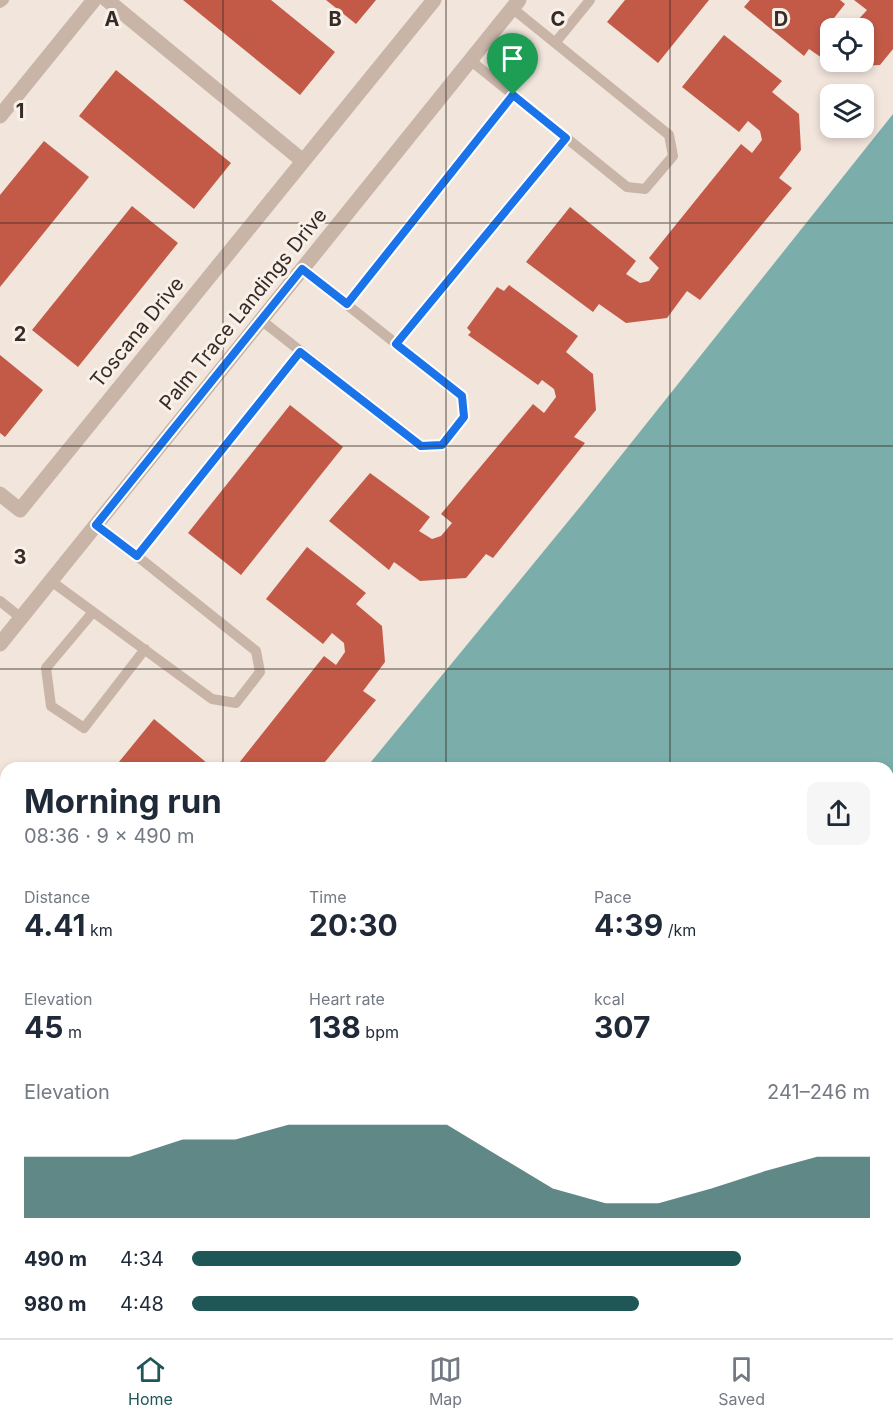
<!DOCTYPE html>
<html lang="en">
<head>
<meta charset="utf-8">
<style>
	:root { --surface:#fff; --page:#f6f6f7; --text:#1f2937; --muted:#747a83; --line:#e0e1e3; --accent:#1e5755 }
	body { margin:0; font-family:Inter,sans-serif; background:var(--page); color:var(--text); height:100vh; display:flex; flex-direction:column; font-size:22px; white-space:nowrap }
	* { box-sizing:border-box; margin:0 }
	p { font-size:20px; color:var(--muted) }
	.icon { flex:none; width:33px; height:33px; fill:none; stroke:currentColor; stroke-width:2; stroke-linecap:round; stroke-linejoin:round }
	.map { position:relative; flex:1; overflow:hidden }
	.panel { position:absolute; left:0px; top:762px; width:894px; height:576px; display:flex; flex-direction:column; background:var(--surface); border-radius:18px 18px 0 0; box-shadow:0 3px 9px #0003 }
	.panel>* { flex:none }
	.tools { position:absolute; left:820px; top:18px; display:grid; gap:12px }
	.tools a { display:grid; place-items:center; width:54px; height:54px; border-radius:12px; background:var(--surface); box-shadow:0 3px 9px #0003; font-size:30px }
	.pin { position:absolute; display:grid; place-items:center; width:51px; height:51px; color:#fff; margin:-62px -26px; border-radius:50% 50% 50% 0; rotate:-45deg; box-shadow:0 0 6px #0007 }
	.pin .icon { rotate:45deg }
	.round { display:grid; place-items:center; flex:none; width:63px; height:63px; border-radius:12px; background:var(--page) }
	.head { display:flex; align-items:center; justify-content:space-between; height:102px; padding:0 24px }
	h1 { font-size:33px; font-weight:700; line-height:45px }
	.figures { display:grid; grid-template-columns:repeat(3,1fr); gap:9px; height:102px; padding:6px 24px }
	.figures div { display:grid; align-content:center }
	.figures b { font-size:30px; font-weight:700 }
	.figures small { font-size:16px; font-weight:400 }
	.figures p { font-size:16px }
	.chart { height:168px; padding:12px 24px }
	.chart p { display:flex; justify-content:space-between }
	.chart svg { width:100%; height:108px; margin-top:6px; fill:var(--accent); opacity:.7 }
	ul { padding:0 24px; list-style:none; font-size:20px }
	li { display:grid; grid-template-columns:96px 72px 1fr; align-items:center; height:45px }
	li i { height:15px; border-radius:8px; background:var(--accent) }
	.dock { display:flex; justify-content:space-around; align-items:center; height:84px; border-top:2px solid var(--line); background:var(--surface); font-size:16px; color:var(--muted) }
	.dock a { display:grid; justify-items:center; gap:3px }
	.dock .on { color:var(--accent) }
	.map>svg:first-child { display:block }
	.water { fill:#7baeab }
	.building { fill:#c35a48; fill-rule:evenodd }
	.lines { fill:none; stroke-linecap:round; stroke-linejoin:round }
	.lane { stroke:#c9b4a8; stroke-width:10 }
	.street { stroke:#c9b4a8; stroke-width:15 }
	.route-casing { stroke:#fff; stroke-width:12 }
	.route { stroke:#1a73e8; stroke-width:8 }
	.grid { fill:none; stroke:#362b28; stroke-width:1.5; stroke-opacity:0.55 }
	.labels { text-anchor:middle; stroke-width:6; stroke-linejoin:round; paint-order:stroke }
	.street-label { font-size:20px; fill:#362b28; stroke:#f9f0e8 }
	.grid-label { font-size:20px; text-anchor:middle; font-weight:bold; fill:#362b28; stroke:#f9f0e8; stroke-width:6; stroke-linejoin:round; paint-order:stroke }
</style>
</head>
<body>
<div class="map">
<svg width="893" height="1338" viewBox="0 0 893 1338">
	<rect width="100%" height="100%" fill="#f1e5dc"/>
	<!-- water -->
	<path class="water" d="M893,114v899l-5,-2v-243h-522l218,-266z
		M6,1291v41h50l7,6h-63v-39z
		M175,1332h242l-6,6h-229z"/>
	<!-- building -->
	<path class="building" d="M183,0h88l64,52 -35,43z
		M326,0h50l-20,24z
		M625,0h84l-51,63 -51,-41z
		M750,0h90l5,4 -11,14 13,7 9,-3 11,-12 -13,-10h39v49l-13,16 -45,2 -26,-18 -5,7 -60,-49zM831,28h33v34h-33z
		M724,35l58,46 -10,11 27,22 2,36 -22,28 13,10 -92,112 -13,-9 -20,27 -41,5 -27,-19 -6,8 -67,-50 44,-55 66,54 -10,13 14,9 9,-2 10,-13 -10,-10 92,-114 11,9 10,-13 -2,-9 -12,-10 -9,11 -57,-45z
		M116,70l115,93 -37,46 -115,-93z
		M44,141l45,36 -89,110v-92z
		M132,206l46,37 -100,124 -46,-37z
		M509,285l69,51 -12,16 27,22 3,36 -22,27 11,6 -92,115 -7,-4 -20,24 -46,3 -26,-19 -5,8 -60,-49 41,-48 60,44 -11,14 13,8 9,-3 11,-13 -11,-9 92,-110 11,9 12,-16 -2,-8 -12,-9 -4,5 -70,-50 3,-3 -4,-4 30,-41 7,4z
		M0,355l43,35 -38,47 -5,-4z
		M290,405l53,42 -102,128 -53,-42z
		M307,547l59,46 -10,11 26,22 3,36 -22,29 13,9 -56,68h-85l89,-112 12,9 9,-13 -1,-9 -12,-10 -9,11 -57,-45z
		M154,719l59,49h-99z
		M0,850l6,5v84l-6,-5z
		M6,1023v102l-6,8v-103z"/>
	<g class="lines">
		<!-- lane -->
		<path class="lane" d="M0,3l4,-3
			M555,43l35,-43
			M470,60l157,127 18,2 28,-33 -4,-21 -157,-127
			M347,304l166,-209
			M261,320l160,126 21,-1 22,-28 -2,-21 -160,-127
			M396,344l170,-206
			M137,556l163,-204
			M51,581l161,118 24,4 24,-31 -4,-21 -119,-95 -41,-31
			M0,601l21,17
			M93,612l-47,56 5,38 33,22 61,-79"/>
		<!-- street -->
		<path class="street" d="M107,0l196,161
			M0,116l94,-116
			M0,494l20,16 414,-510
			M0,644l519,-644"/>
	</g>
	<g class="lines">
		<defs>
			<path id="route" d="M513,95l53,43 -170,206 66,52 2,21 -22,28 -21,1 -121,-94 -163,204 -41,-31 206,-256 45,35z"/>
		</defs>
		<!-- route casing -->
		<use href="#route" class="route-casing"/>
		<!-- route -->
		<use href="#route" class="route"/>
	</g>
	<!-- grid -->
	<path class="grid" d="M223,0v768M446,0v768M670,0v768M0,223h893M0,446h893M0,669h893M0,892h6M888,892h5M0,1115h6M888,1115h5M223,1332v6M446,1332v6M670,1332v6"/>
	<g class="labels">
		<!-- street labels -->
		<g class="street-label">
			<text transform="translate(243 309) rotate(-51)" y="7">Palm Trace Landings Drive</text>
			<text transform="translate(137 332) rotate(-51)" y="7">Toscana Drive</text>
		</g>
	</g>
	<g class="grid-label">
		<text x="112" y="26">A</text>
		<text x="335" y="26">B</text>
		<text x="558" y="26">C</text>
		<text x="781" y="26">D</text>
		<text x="20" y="118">1</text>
		<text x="20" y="341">2</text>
		<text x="20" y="564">3</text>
	</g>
</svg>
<div class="tools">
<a><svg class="icon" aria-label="locate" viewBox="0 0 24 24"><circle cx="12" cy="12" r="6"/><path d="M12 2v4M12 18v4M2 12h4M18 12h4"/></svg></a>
<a><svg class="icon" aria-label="layers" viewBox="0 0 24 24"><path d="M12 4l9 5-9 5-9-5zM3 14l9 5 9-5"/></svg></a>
</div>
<div class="pin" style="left:513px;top:95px;background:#1e9e55"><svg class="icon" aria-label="arrive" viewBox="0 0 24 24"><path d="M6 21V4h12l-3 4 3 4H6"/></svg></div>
<section class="panel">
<div class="head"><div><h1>Morning run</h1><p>08:36 · 9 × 490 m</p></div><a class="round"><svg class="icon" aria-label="share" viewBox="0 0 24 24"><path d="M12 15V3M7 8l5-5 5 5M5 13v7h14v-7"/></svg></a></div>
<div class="figures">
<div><p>Distance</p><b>4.41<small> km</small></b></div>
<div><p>Time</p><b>20:30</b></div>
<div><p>Pace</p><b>4:39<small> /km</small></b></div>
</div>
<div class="figures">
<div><p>Elevation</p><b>45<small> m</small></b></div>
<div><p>Heart rate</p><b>138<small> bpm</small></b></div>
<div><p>kcal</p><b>307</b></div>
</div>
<div class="chart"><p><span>Elevation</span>241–246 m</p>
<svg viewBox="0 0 160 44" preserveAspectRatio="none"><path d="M0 44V19L10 19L20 19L30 12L40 12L50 6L60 6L70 6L80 6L90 19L100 32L110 38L120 38L130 32L140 25L150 19L160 19V44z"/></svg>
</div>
<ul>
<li><b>490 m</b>4:34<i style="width:81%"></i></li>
<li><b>980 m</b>4:48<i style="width:66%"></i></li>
</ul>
</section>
</div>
<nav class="dock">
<a class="on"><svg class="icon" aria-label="home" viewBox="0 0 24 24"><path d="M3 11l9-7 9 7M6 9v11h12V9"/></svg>Home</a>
<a><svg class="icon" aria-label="map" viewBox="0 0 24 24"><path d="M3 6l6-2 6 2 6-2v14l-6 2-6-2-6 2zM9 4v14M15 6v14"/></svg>Map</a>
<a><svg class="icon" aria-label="saved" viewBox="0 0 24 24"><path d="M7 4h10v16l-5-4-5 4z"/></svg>Saved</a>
</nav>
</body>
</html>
